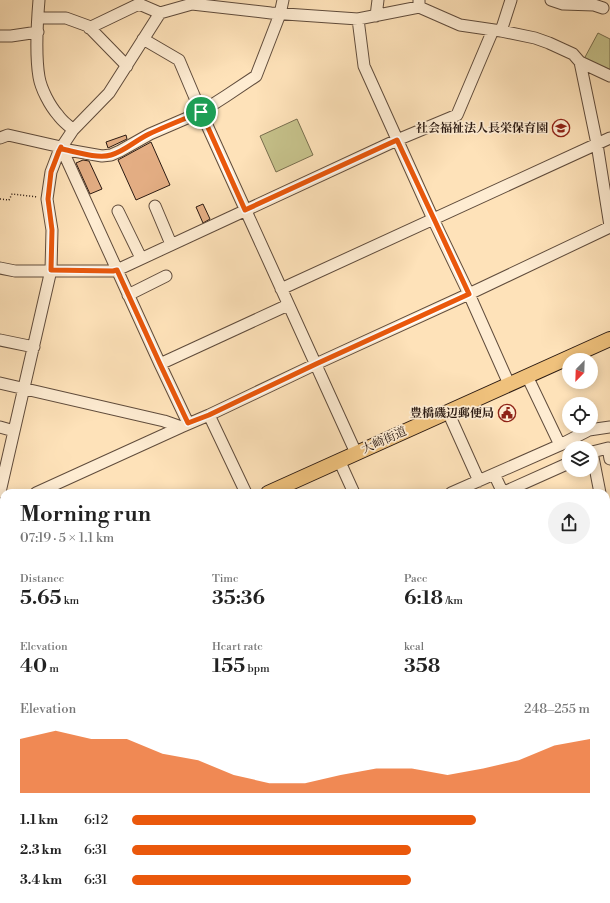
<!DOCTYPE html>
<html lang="en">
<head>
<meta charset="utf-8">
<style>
	:root { --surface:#fff; --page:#f2f2f2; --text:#222; --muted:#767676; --accent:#ea580c }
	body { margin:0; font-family:"Libre Bodoni","Noto Serif JP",serif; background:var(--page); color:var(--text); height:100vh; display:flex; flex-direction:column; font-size:15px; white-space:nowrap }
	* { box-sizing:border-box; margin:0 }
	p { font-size:13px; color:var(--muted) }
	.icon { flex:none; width:22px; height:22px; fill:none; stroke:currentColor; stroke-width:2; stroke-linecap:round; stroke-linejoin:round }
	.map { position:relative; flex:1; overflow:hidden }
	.panel { position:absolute; left:0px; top:489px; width:610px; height:414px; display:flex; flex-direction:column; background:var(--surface); border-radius:12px 12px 0 0; box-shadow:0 2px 10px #0003 }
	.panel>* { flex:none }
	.needle { width:26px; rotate:203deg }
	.tools { position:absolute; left:562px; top:353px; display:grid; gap:8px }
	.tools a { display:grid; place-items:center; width:36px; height:36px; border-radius:50%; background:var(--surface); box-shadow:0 2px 10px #0003; font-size:20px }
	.pin { position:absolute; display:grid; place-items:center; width:34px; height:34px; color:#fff; margin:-17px; border:2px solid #fff; border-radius:50%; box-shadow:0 1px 4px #0007 }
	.round { display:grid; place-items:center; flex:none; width:42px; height:42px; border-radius:21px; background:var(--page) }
	.headline { display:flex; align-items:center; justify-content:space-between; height:68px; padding:0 20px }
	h1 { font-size:22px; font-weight:600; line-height:30px }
	.figures { display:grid; grid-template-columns:repeat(3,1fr); gap:6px; height:68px; padding:4px 20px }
	.figures div { display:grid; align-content:center }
	.figures b { font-size:20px; font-weight:600 }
	.figures small { font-size:11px; font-weight:400 }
	.figures p { font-size:11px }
	.chart { height:112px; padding:8px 20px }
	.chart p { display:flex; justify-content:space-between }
	.chart svg { width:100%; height:72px; margin-top:4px; fill:var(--accent); opacity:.7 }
	ul { padding:0 20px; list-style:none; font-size:13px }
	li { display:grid; grid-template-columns:64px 48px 1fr; align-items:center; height:30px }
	li i { height:10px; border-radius:5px; background:var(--accent) }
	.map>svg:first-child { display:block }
	.green { fill:#c6c28b; stroke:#786e4e }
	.building { fill:#e4ae84; stroke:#2b1a12 }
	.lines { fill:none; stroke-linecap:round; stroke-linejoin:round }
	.minor-casing { stroke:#604c3c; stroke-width:13 }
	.major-casing { stroke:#2b1a12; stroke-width:16 }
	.path { stroke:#2b1a12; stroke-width:1.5; stroke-dasharray:1 2; stroke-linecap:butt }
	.minor { stroke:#feecd2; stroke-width:11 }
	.major { stroke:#efc17c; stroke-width:14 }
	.route-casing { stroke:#fff; stroke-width:8 }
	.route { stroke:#ea580c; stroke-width:5 }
	.labels { text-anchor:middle; stroke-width:3.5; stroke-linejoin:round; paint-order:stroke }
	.poi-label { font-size:12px; font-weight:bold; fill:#2b1a12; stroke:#feecd2; text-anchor:end }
	.street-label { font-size:12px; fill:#2b1a12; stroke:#feecd2 }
</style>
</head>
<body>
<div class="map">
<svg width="610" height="903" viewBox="0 0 610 903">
	<rect width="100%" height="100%" fill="#fee2b9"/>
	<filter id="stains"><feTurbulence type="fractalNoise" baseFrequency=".005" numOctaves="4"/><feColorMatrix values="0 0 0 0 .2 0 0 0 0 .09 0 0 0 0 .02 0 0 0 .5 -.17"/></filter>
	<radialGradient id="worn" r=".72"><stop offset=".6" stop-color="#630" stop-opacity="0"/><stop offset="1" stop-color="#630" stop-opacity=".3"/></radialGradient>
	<!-- green -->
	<path class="green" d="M598,33l12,6v34l-26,-14z
		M297,119l16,36 -37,17 -16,-36z"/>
	<!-- building -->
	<path class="building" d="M126,135l1,4 -19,9 -2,-6z
		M151,142l19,43 -34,15 -18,-40z
		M83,160l6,1 13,28 -12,5 -14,-31z
		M203,204l7,15 -7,4 -7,-16z"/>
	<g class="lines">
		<defs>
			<path id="minor" d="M39,0c-2,24 -4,53 0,77 2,12 11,29 19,38 4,6 10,10 15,15
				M551,0l12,4 31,1 9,3
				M419,7l41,18 41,6 34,7 14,5 24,11 7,8
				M376,16l2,-16
				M38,18h28l22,8 39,40
				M358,19l6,47 69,153 36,75 40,90
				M89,28l50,-24 21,9
				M501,31l10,-31
				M0,36h11l27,-4
				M143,39l36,21 22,52 155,341
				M610,76l-30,-14 17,82 13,82
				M0,138l8,-3 53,12 99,217 28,59
				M62,149l40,7 9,-1 9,-4 30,-17 51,-22 25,-16 30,-20 24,-62 3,-14
				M155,206l16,38
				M118,211l23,47
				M0,268l15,3h98l4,-1 280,-130 60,-25 36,-85
				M281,289l329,-151
				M128,295l38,-19
				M0,340l34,7
				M160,364l128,-59
				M527,376l33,69
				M0,383l164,38 17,6 28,-12 107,-51 155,-71 139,-66
				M448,412l31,69
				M209,415l37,78
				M0,427l14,4
				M591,452h1l8,41
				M592,452l16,-4 2,11
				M339,460l15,33
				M494,474l9,19
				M0,492l51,-222 1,-40 -5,-31 4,-27 8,-21 14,-21 36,-37 51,-80 32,-9 79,9 87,6 61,-12v-7
				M36,493l145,-66
				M451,493l109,-48 29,-15 21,-3
				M502,493l67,-30
				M0,510l4,-2
				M606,516l4,-2
				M0,523l4,9
				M606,537l4,-1
				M606,601l4,-2
				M606,618l4,-2
				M606,729l4,-1
				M0,748l4,-2
				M0,795l4,9
				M0,848l4,-2
				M606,858h4
				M45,899l1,4
				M215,899l2,4
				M274,899v4
				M400,899l1,4
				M602,899v4
				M0,901l5,-2
				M58,903l9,-4
				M175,903l8,-4
				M359,903l21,-4"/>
			<path id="major" d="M268,493l342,-154
				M0,616l4,-1"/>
		</defs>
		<!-- minor casing -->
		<use href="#minor" class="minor-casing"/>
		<!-- major casing -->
		<use href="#major" class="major-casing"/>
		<!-- path -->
		<path class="path" d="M0,199l9,1 3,-6 26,3"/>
		<!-- minor -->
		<use href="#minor" class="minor"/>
		<!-- major -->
		<use href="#major" class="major"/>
	</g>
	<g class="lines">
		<defs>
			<path id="route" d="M201,112l44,98 152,-70 37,79 35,75 -153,70 -107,51 -21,8 -28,-59 -43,-94 -4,1 -62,-1 1,-40 -4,-31 3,-27 8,-21 2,-4 1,2c14,3 36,10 49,6 14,-4 25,-15 38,-21 17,-8 35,-15 52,-22z"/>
		</defs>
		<!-- route casing -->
		<use href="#route" class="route-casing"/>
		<!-- route -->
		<use href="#route" class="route"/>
	</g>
	<!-- icons -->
	<defs>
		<symbol id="school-ring" viewBox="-11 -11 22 22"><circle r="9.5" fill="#feecd2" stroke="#8f2418" stroke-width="1.5"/><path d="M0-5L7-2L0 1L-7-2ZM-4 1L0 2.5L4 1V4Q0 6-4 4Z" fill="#8f2418"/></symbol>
		<symbol id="civic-ring" viewBox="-11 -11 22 22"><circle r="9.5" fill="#feecd2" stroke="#8f2418" stroke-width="1.5"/><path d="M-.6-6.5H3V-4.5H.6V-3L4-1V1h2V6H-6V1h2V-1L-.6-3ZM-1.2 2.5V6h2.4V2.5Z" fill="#8f2418"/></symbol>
	</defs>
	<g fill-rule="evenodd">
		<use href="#school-ring" x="551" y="118" width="20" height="20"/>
		<use href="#civic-ring" x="497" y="403" width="20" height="20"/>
	</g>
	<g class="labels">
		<!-- poi labels -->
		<g class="poi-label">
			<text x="548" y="132">社会福祉法人長栄保育園</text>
			<text x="494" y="417">豊橋磯辺郵便局</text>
		</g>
		<!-- street labels -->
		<g class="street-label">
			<text transform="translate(384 440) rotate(-24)" y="4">大崎街道</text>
		</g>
	</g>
	<rect width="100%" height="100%" filter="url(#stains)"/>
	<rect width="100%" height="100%" fill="url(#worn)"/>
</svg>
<div class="tools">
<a><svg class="needle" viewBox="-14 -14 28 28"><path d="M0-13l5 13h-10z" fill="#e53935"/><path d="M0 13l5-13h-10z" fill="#767676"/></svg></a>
<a><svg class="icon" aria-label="locate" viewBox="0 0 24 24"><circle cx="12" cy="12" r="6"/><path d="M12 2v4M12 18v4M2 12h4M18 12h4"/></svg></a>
<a><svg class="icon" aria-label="layers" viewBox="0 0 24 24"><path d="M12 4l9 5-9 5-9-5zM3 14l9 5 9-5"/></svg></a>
</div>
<div class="pin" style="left:201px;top:112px;background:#1e9e55"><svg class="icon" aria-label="arrive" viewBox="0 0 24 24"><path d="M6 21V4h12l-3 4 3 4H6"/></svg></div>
<section class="panel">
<div class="headline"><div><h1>Morning run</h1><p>07:19 · 5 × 1.1 km</p></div><a class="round"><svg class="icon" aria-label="share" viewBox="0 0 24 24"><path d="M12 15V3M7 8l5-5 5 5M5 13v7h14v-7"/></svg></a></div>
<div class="figures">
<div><p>Distance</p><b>5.65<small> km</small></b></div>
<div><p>Time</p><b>35:36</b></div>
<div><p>Pace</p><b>6:18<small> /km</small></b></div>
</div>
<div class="figures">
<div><p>Elevation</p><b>40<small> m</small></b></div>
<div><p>Heart rate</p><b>155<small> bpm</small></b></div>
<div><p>kcal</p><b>358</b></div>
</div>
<div class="chart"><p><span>Elevation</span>248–255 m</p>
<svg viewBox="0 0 160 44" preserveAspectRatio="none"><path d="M0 44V11L10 6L20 11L30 11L40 20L50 24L60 33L70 38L80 38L90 33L100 29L110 29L120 33L130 29L140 24L150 15L160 11V44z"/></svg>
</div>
<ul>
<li><b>1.1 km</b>6:12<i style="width:75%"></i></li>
<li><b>2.3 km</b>6:31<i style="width:61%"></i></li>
<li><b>3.4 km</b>6:31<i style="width:61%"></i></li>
</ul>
</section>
</div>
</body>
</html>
